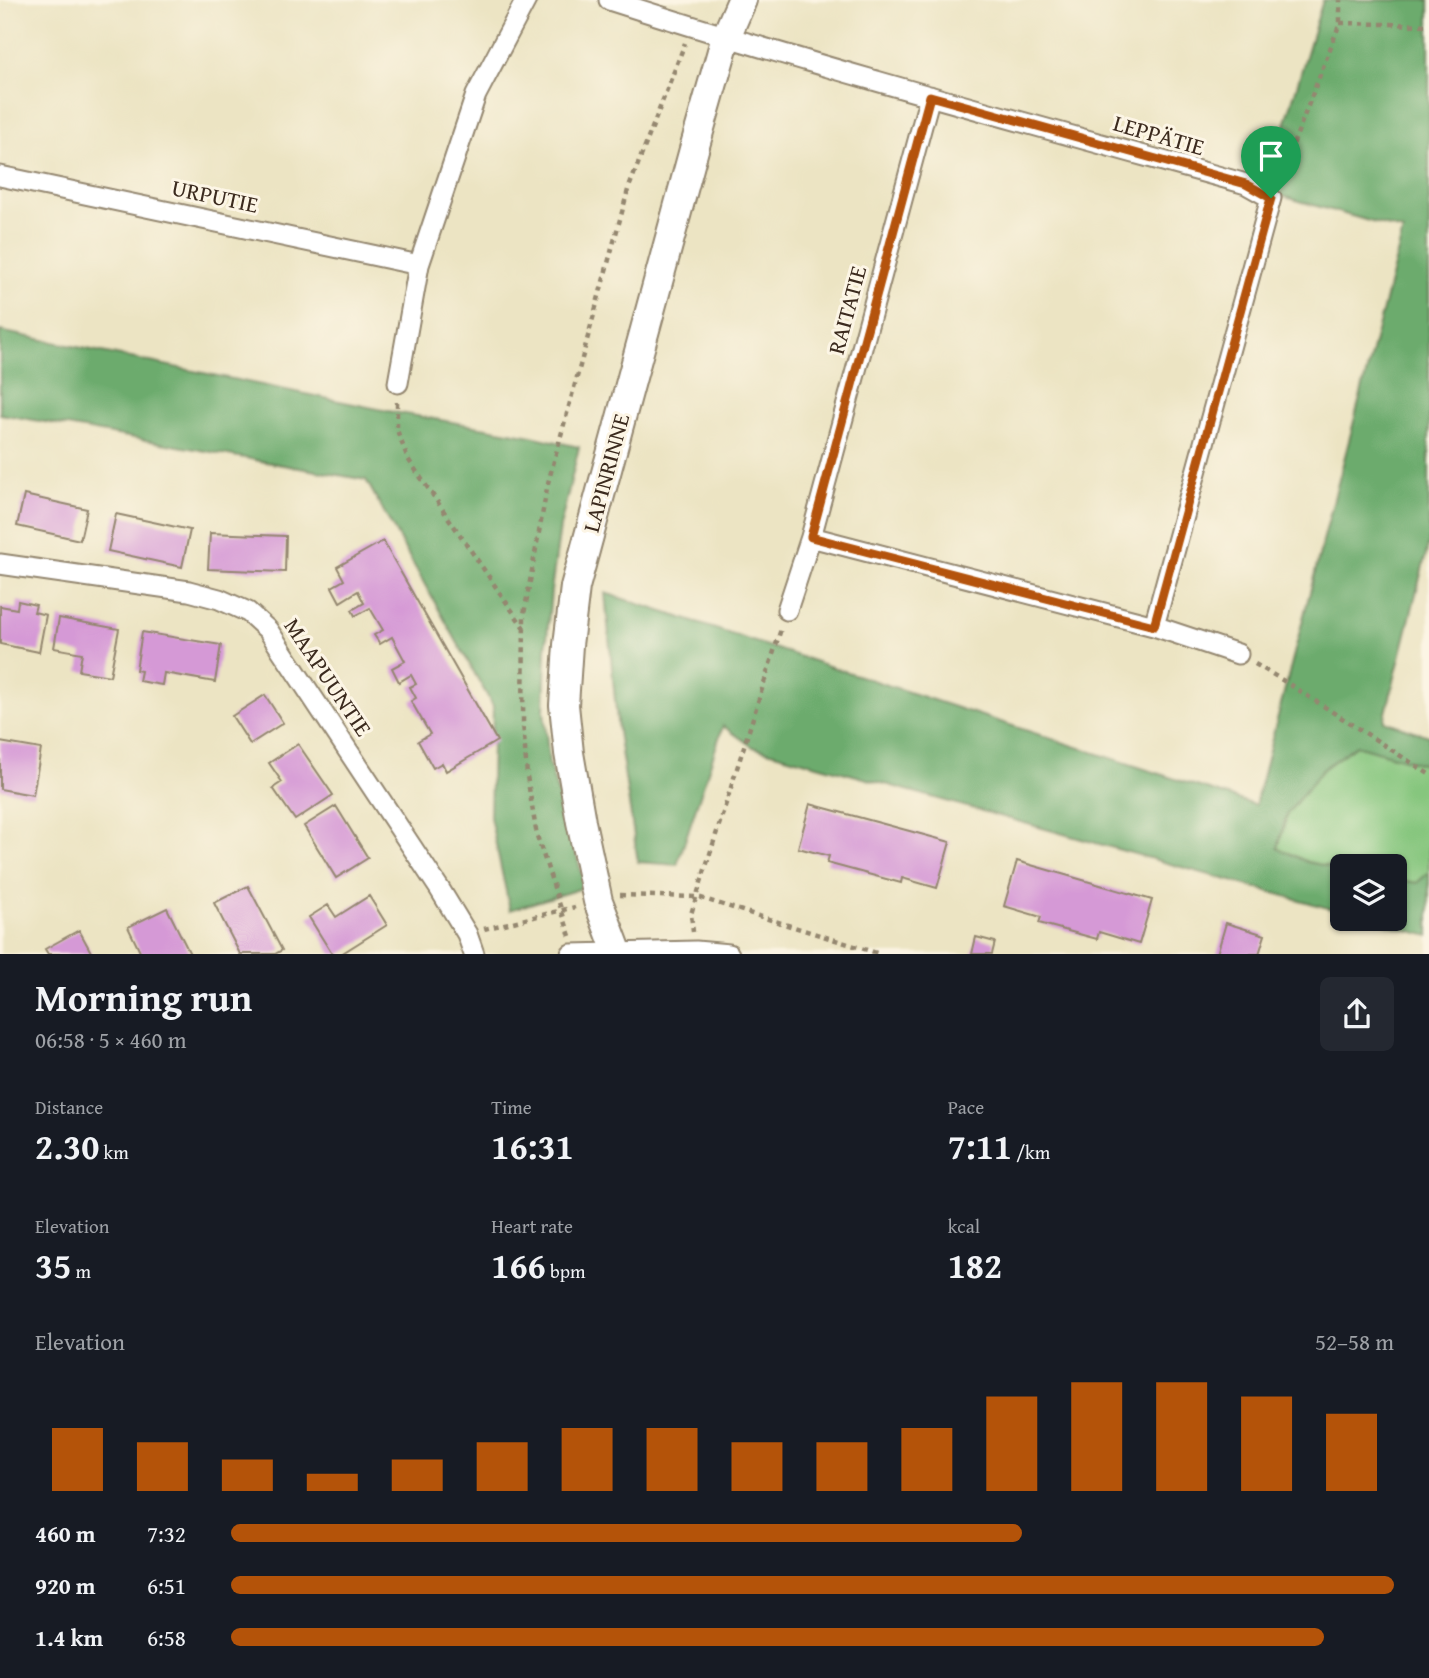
<!DOCTYPE html>
<html lang="en">
<head>
<meta charset="utf-8">
<style>
	:root { --surface:#171b24; --page:#242831; --text:#f1f3f6; --muted:#9ea1a6; --accent:#b45309 }
	body { margin:0; font-family:"Gentium Book Plus",serif; background:var(--page); color:var(--text); height:100vh; display:flex; flex-direction:column; font-size:26px; white-space:nowrap }
	* { box-sizing:border-box; margin:0 }
	p { font-size:23px; color:var(--muted) }
	.icon { flex:none; width:38px; height:38px; fill:none; stroke:currentColor; stroke-width:2; stroke-linecap:round; stroke-linejoin:round }
	.map { position:relative; height:954px; overflow:hidden }
	.side { display:flex; flex-direction:column; background:var(--surface); flex:1 }
	.side>* { flex:none }
	.buttons { position:absolute; left:1330px; top:854px; display:grid; gap:14px }
	.buttons a { display:grid; place-items:center; width:77px; height:77px; border-radius:10px; background:var(--surface); box-shadow:0 2px 5px #0004; font-size:35px }
	.pin { position:absolute; display:grid; place-items:center; width:60px; height:60px; color:#fff; margin:-72px -30px; border-radius:50% 50% 50% 0; rotate:-45deg; box-shadow:0 0 7px #0007 }
	.pin .icon { rotate:45deg }
	.round { display:grid; place-items:center; flex:none; width:74px; height:74px; border-radius:10px; background:var(--page) }
	.head { display:flex; align-items:center; justify-content:space-between; height:119px; padding:0 35px }
	h1 { font-size:38px; font-weight:800; line-height:52px }
	.figures { display:grid; grid-template-columns:repeat(3,1fr); gap:10px; height:119px; padding:7px 35px }
	.figures div { display:grid; align-content:center }
	.figures b { font-size:35px; font-weight:800 }
	.figures small { font-size:19px; font-weight:400 }
	.figures p { font-size:19px }
	.chart { height:196px; padding:14px 35px }
	.chart p { display:flex; justify-content:space-between }
	.chart svg { width:100%; height:126px; margin-top:7px; stroke:var(--accent); stroke-width:6 }
	ul { padding:0 35px; list-style:none; font-size:23px }
	li { display:grid; grid-template-columns:112px 84px 1fr; align-items:center; height:52px }
	li i { height:18px; border-radius:9px; background:var(--accent) }
	.map>svg:first-child { display:block }
	.green { fill:#86c67e; stroke:#60784e; stroke-width:2 }
	.forest { fill:#6cab6d; stroke:#546a46; stroke-width:2 }
	.building { fill:#d599d6 }
	.lines { fill:none; stroke-linecap:round; stroke-linejoin:round }
	.street-casing { stroke:#948770; stroke-width:23 }
	.secondary-casing { stroke:#948770; stroke-width:32 }
	.path { stroke:#948770; stroke-width:4.5; stroke-dasharray:5 5; stroke-linecap:butt }
	.street { stroke:#fff; stroke-width:19 }
	.secondary { stroke:#fff; stroke-width:28 }
	.route-casing { stroke:#fff; stroke-width:14 }
	.route { stroke:#b45309; stroke-width:9 }
	.labels { text-anchor:middle; stroke-width:6; stroke-linejoin:round; paint-order:stroke }
	.street-label { font-size:23px; fill:#3b2a1e; stroke:#fcf5e5 }
</style>
</head>
<body>
<div class="map">
<svg width="1429" height="954" viewBox="0 0 1429 954">
	<rect width="100%" height="100%" fill="#fcf5e5"/>
	<filter id="ink" filterUnits="userSpaceOnUse"><feTurbulence type="fractalNoise" baseFrequency=".0143" numOctaves="2"/><feDisplacementMap in="SourceGraphic" scale="14" xChannelSelector="R" yChannelSelector="G"/><feConvolveMatrix kernelMatrix="1 2 1 2 8 2 1 2 1" color-interpolation-filters="sRGB"/></filter>
	<filter id="wash" filterUnits="userSpaceOnUse"><feTurbulence type="fractalNoise" baseFrequency=".00686" numOctaves="4" result="noise"/><feDisplacementMap in="SourceGraphic" scale="28" xChannelSelector="R" yChannelSelector="G"/><feGaussianBlur stdDeviation="1.57" result="paint"/><feColorMatrix in="noise" values="0 0 0 0 0 0 0 0 0 0 0 0 0 0 0 0 0 1.4 0 .05"/><feComposite in="paint" operator="in"/></filter>
	<g filter="url(#wash)">
		<rect width="100%" height="100%" fill="#ece4c3"/>
		<!-- green -->
		<path class="green" d="M1356,745l73,21v106l-12,11 -22,-4v-13h-53v3l-35,-7 -29,-14 9,-34 36,-45z"/>
		<!-- forest -->
		<path class="forest" d="M1323,0h106v542l-45,179 45,15v30l-73,-21 -33,24 -36,45 -9,34 29,14 35,7v43l-589,-165 -30,-21 -46,139 -39,-3 -20,-130 -13,-139 650,212 148,-574 -138,-40z
			M0,331l388,80 139,24 52,12 -19,80 -9,64 -5,59 -2,61 5,53 37,123 -76,23 -20,-93 3,-111 -127,-226 -366,-66z
			M1429,872v64l-62,-17h28v-40l22,4z"/>
		<g id="blocks">
			<!-- building -->
			<path class="building" d="M24,495l63,14 -7,31 -63,-14z
				M116,514l74,16 -8,37 -74,-16z
				M210,533l76,3 -1,36 -77,-3z
				M383,541l114,200 -51,30 -4,-8 -9,5 -15,-27 12,-7 -19,-33 5,-3 -6,-11 6,-3 -5,-9 -12,7 -7,-14 13,-7 -13,-24 -12,7 -6,-9 9,-5 -13,-22 -15,8 -3,-6 12,-7 -6,-12 -18,11 -8,-15 12,-7 -7,-13z
				M18,601l18,4 -2,7 12,3 -7,37 -39,-8v-38l17,3z
				M59,618l60,11 -9,47 -31,-5 3,-18 -28,-5z
				M142,632l79,13 -6,37 -51,-9 -2,12 -23,-4 2,-10 -5,-1z
				M265,695l18,28 -33,21 -18,-28z
				M0,742l41,7 -8,46 -33,-6z
				M298,744l35,51 -38,25 -22,-32 9,-6 -13,-19z
				M810,804l140,38 -13,46 -35,-10 -1,5 -74,-20 2,-7 -31,-8z
				M336,806l32,52 -32,20 -32,-52z
				M1017,861l135,39 -13,44 -40,-12 -2,7 -58,-16 2,-6 -37,-11z
				M248,886l34,64 -7,4h-35l-26,-51z
				M369,896l18,29 -46,29h-9l-23,-37 19,-12 8,12z
				M167,908l23,46h-49l-13,-27z
				M1226,923l39,12 -6,19h-42z
				M79,930l13,24h-44l-3,-5z
				M976,937l19,5 -3,12h-20z"/>
		</g>
	</g>
	<g filter="url(#ink)">
		<use href="#blocks" fill-opacity="0" stroke="#948770" stroke-width="2"/>
		<g class="lines">
			<defs>
				<path id="street" d="M609,0c211,68 424,125 637,184l25,14 -117,428
					M0,176l419,89
					M398,383l21,-118 57,-170 50,-95
					M811,537l343,89 84,28
					M0,564l189,27 30,8 29,13 20,18 171,258 28,46 7,20
					M787,610l24,-73 119,-441
					M571,954l125,-3 33,3"/>
				<path id="secondary" d="M618,954l-20,-53 -17,-79 -12,-69 -5,-48 4,-60 7,-58 121,-445 30,-105 16,-37"/>
			</defs>
			<!-- street casing -->
			<use href="#street" class="street-casing"/>
			<!-- secondary casing -->
			<use href="#secondary" class="secondary-casing"/>
			<!-- path -->
			<path class="path" d="M1340,23l89,2
				M1279,181l61,-158v-23
				M397,402v28l11,29 116,169
				M1255,664l34,20 140,90
				M620,895l78,2 182,57
				M484,929l91,-22
				M693,932l-2,-18 90,-285
				M570,936l-33,-100 -10,-60 -4,-54 1,-108 24,-131 80,-293 57,-147"/>
			<!-- street -->
			<use href="#street" class="street"/>
			<!-- secondary -->
			<use href="#secondary" class="secondary"/>
		</g>
	</g>
	<g class="lines" filter="url(#ink)">
		<defs>
			<path id="route" d="M930,96l316,88 25,14 -117,428 -343,-89z"/>
		</defs>
		<!-- route casing -->
		<use href="#route" class="route-casing"/>
		<!-- route -->
		<use href="#route" class="route"/>
	</g>
	<g class="labels">
		<!-- street labels -->
		<g class="street-label">
			<text transform="translate(1159 135) rotate(16)" y="8">LEPPÄTIE</text>
			<text transform="translate(215 196) rotate(12)" y="8">URPUTIE</text>
			<text transform="translate(847 310) rotate(-75)" y="8">RAITATIE</text>
			<text transform="translate(606 473) rotate(-75)" y="8">LAPINRINNE</text>
			<text transform="translate(328 677) rotate(56)" y="8">MAAPUUNTIE</text>
		</g>
	</g>
</svg>
<div class="buttons">
<a><svg class="icon" aria-label="layers" viewBox="0 0 24 24"><path d="M12 4l9 5-9 5-9-5zM3 14l9 5 9-5"/></svg></a>
</div>
<div class="pin" style="left:1271px;top:198px;background:#1e9e55"><svg class="icon" aria-label="arrive" viewBox="0 0 24 24"><path d="M6 21V4h12l-3 4 3 4H6"/></svg></div>
</div>
<section class="side">
<div class="head"><div><h1>Morning run</h1><p>06:58 · 5 × 460 m</p></div><a class="round"><svg class="icon" aria-label="share" viewBox="0 0 24 24"><path d="M12 15V3M7 8l5-5 5 5M5 13v7h14v-7"/></svg></a></div>
<div class="figures">
<div><p>Distance</p><b>2.30<small> km</small></b></div>
<div><p>Time</p><b>16:31</b></div>
<div><p>Pace</p><b>7:11<small> /km</small></b></div>
</div>
<div class="figures">
<div><p>Elevation</p><b>35<small> m</small></b></div>
<div><p>Heart rate</p><b>166<small> bpm</small></b></div>
<div><p>kcal</p><b>182</b></div>
</div>
<div class="chart"><p><span>Elevation</span>52–58 m</p>
<svg viewBox="0 0 160 44" preserveAspectRatio="none"><path d="M5 44V22M15 44V27M25 44V33M35 44V38M45 44V33M55 44V27M65 44V22M75 44V22M85 44V27M95 44V27M105 44V22M115 44V11M125 44V6M135 44V6M145 44V11M155 44V17"/></svg>
</div>
<ul>
<li><b>460 m</b>7:32<i style="width:68%"></i></li>
<li><b>920 m</b>6:51<i style="width:100%"></i></li>
<li><b>1.4 km</b>6:58<i style="width:94%"></i></li>
</ul>
</section>
</body>
</html>
